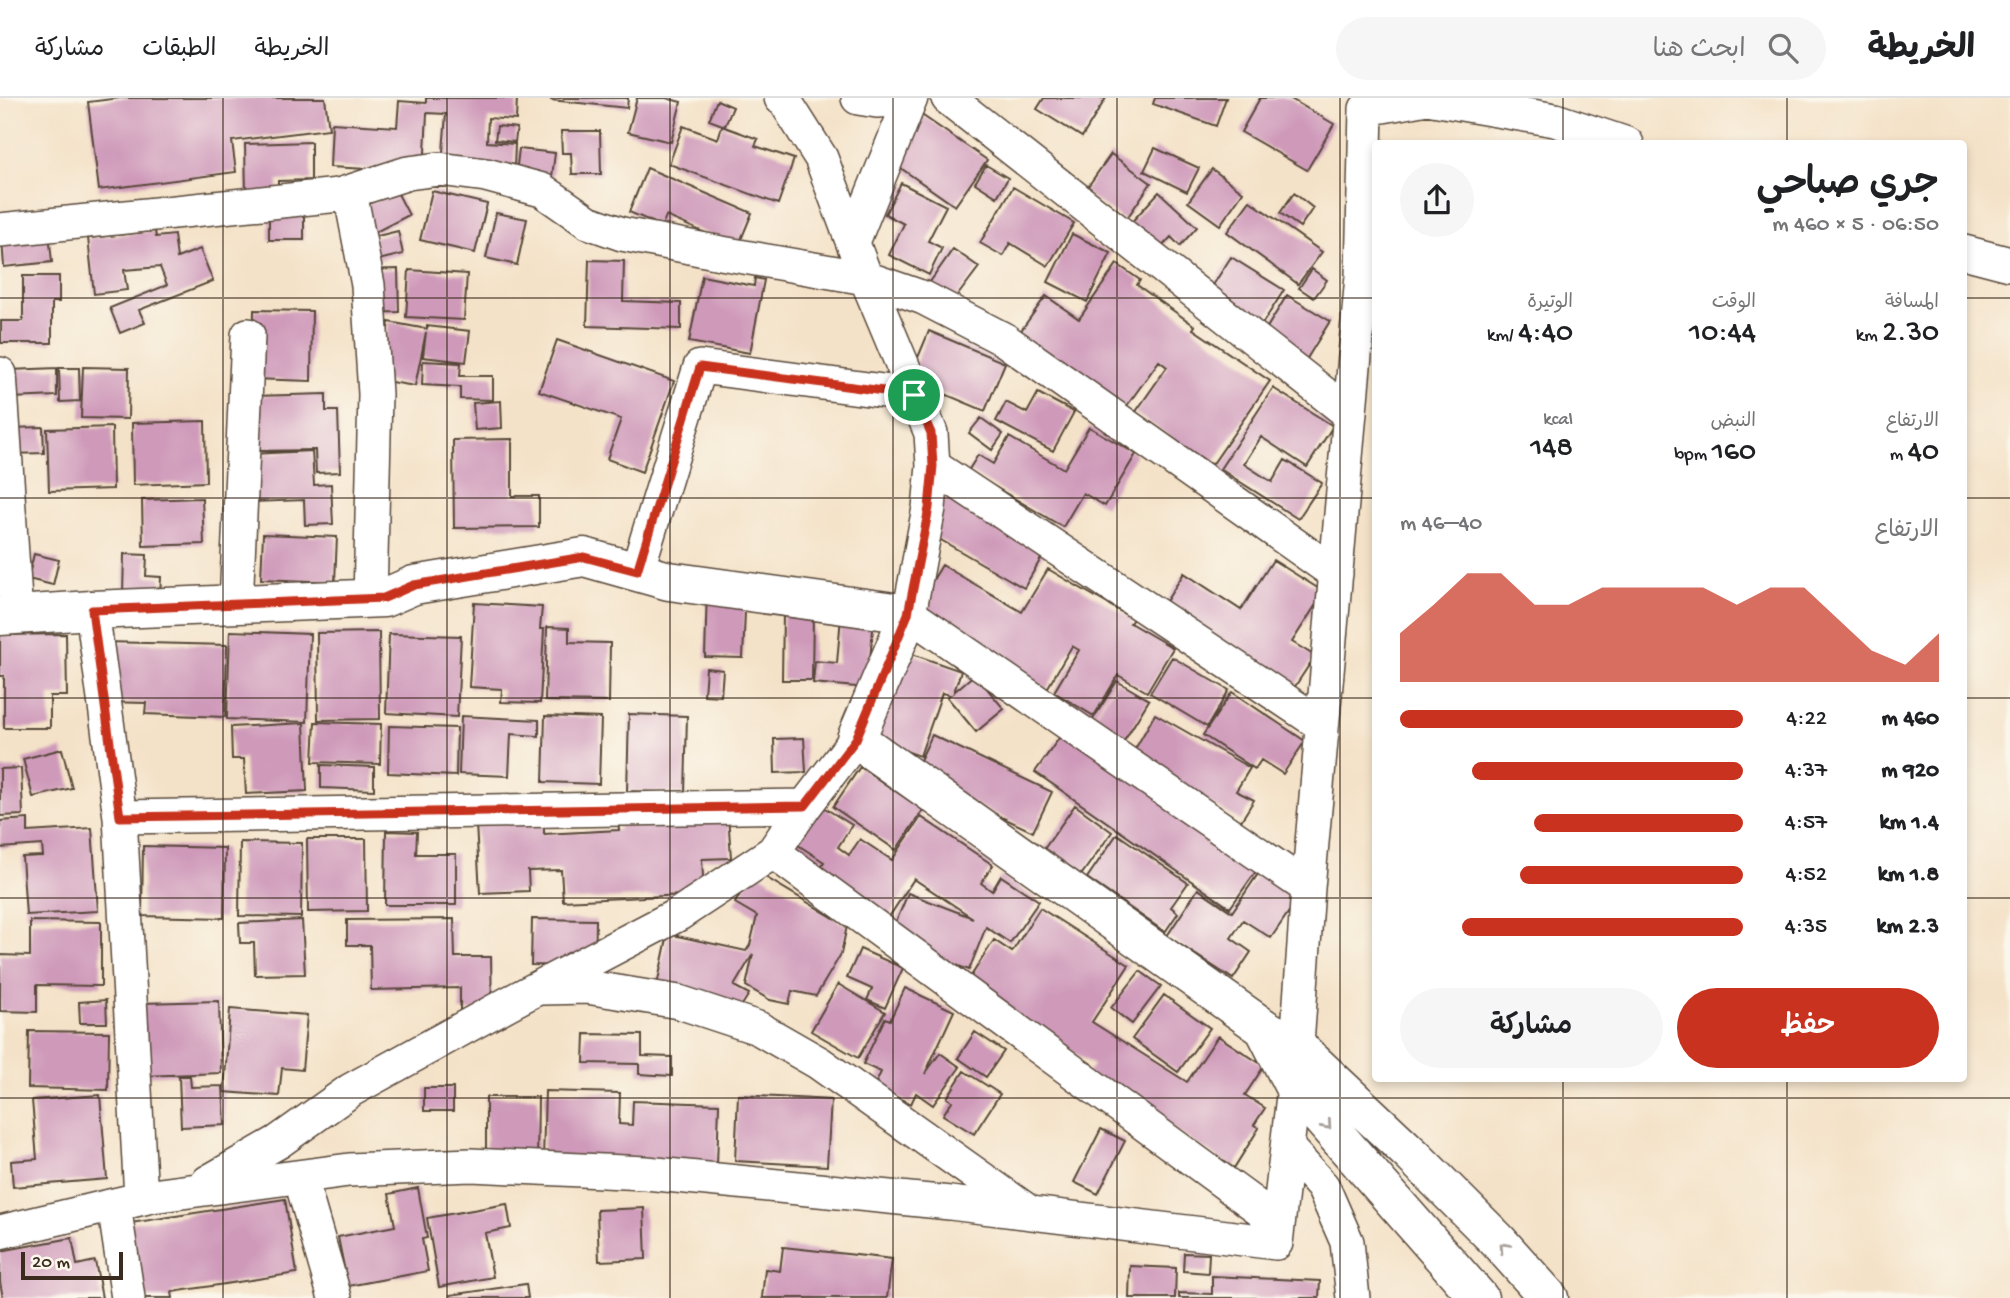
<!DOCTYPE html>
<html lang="ar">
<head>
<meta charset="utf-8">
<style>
	:root { --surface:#fff; --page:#f6f6f6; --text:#202124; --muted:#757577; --line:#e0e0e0; --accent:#c8321e }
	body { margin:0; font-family:"Gochi Hand","Playpen Sans Arabic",sans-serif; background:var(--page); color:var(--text); direction:rtl; height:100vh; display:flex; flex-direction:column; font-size:26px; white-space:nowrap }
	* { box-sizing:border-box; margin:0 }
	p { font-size:23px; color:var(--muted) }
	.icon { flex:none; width:38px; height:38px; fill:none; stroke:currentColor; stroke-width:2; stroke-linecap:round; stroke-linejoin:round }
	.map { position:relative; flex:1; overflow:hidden; direction:ltr }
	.drawer { position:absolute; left:1372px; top:42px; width:595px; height:942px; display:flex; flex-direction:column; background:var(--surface); border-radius:7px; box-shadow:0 4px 10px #0003; direction:rtl }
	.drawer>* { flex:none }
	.scale { position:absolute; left:21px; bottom:18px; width:102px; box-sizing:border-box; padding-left:7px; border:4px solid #3b2a1e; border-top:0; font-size:19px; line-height:24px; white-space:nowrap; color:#3b2a1e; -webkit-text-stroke:5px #fbf7ec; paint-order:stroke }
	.pin { position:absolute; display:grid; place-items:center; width:60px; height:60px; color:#fff; margin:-30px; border:4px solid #fff; border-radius:50%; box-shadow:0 2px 7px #0007 }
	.round { display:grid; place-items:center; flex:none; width:74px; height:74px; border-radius:37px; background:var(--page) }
	.head { display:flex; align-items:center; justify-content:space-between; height:119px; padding:0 28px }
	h1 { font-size:38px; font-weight:600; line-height:52px }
	.figures { display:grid; grid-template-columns:repeat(3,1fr); gap:10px; height:119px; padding:7px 28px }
	.figures div { display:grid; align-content:center }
	.figures b { font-size:30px; font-weight:600 }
	.figures small { font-size:19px; font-weight:400 }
	.figures p { font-size:19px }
	.chart { height:196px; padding:14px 28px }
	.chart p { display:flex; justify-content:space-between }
	.chart svg { width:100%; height:126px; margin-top:7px; fill:var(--accent); opacity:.7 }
	.action { display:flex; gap:14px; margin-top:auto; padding:14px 28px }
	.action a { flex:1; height:80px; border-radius:42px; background:var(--accent); color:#fff; font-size:28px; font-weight:600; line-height:80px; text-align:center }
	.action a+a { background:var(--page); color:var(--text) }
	ul { padding:0 28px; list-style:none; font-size:23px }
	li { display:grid; grid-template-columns:112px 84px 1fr; align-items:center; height:52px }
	li i { height:18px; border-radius:9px; background:var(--accent) }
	header { display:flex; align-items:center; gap:42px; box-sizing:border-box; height:98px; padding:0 35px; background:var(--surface); border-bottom:2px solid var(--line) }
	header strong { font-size:33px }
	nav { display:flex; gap:38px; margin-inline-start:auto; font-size:24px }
	.search { width:490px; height:63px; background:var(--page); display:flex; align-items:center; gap:18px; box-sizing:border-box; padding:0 24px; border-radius:38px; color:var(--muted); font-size:26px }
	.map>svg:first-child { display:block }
	.building { fill:#cf9aba }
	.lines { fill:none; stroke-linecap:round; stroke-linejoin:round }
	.minor-casing { stroke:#574638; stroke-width:36 }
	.tertiary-casing { stroke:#574638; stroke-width:41 }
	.minor { stroke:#fff; stroke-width:33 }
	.tertiary { stroke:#fff; stroke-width:38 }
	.oneway { stroke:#a79f9a }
	.route-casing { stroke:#fff; stroke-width:14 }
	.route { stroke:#c8321e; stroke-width:9 }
	.grid { fill:none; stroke:#3b2a1e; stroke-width:2; stroke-opacity:0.55 }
</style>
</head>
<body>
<header>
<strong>الخريطة</strong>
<div class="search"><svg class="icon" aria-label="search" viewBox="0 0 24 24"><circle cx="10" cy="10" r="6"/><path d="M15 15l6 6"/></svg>ابحث هنا</div>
<nav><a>الخريطة</a><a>الطبقات</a><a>مشاركة</a></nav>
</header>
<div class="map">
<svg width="2010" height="1200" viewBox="0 0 2010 1200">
	<rect width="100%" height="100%" fill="#fbf7ec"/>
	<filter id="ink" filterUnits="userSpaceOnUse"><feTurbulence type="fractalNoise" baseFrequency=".0143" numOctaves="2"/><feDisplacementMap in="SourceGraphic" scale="14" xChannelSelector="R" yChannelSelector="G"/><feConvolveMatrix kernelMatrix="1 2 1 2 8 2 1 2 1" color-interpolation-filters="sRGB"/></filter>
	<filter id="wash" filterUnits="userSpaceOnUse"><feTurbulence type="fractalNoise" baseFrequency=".00686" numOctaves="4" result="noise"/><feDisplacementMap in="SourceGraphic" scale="28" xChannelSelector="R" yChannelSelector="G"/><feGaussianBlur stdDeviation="1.57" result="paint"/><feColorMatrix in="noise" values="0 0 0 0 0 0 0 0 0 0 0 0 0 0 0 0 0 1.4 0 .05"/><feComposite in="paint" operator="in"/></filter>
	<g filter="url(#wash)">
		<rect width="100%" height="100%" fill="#f4e2c8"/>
		<g id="blocks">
			<!-- building -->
			<path class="building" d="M120,0h205l4,31 -97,12 4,31 -137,18 -11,-88z
				M426,0h91l-1,22 -28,-2 -1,24 28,2 -1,24 -72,-4 4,-50 -19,-1 -3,59 -94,-5 2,-44 65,4 2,-26 27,2z
				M551,0h77l-1,10 -76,-8z
				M637,0h29l15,4 -10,40 -43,-10z
				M1044,0h62l-24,39 -45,-28z
				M1155,0h71l-10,28 -63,-22z
				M1260,0h29l45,26 -27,46 -66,-38z
				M717,2l16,7 -8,19 -16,-6z
				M913,11l74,51 -32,46 -73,-51z
				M497,28l20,2 -2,14 -20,-2z
				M683,28l35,13 4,-13 36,13 -3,7 39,13 -16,45 -109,-40z
				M561,33h39l1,43h-29l-1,-21h-9z
				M311,44v38l-33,1v11l-32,1 -1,-49z
				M1155,50l44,20 -12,24 -43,-21z
				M519,51l36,4 -3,24 -36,-4z
				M1111,56l40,29 -26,38 -41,-29z
				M986,67l22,13 -11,19 -22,-14z
				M647,70l105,45 -14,34 -72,-31 -4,10 -33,-14z
				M1212,71l31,23 -23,33 -32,-23z
				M901,85l45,23 -18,35 14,7 -13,27 -40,-20 15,-31 -19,-10z
				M1013,89l61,36 -26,43 -38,-23 -7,13 -23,-13z
				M396,92l13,25 -49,25 -13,-25z
				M432,93l55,13 -12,49 -55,-13z
				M1159,94l38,35 -17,19 -9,-9 -15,16 -29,-26z
				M1294,95l19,15 -13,19 -20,-14z
				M1250,103l72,51 -24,32 -71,-52z
				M496,115l31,6 -10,46 -31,-7z
				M47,116l5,48 -48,5 -2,-28z
				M269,117h35v25h-35z
				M155,133l1,6 18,-2 3,23 23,-9 13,32 -74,29 6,13 -25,10 -10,-25 57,-23 -7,-18 -36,3 3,20 -33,4 -6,-56z
				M398,133l5,23 -45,11 -5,-23z
				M1072,136l39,19 -24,49 -39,-20z
				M953,151l26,18 -24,32 -25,-17z
				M1231,159l53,33 -25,39 -53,-33z
				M589,162l35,1 -1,40 58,2v26l-94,-3z
				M1117,166l23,16 -3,5 58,41 -2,3 77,52 -58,84 -77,-52 32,-46 -8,-6 -33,46 -109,-71 29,-40 33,23z
				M398,171l1,43 -39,1 -1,-43z
				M1312,171l15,11 -13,18 -15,-10z
				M409,172l58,4 -3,46 -58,-3z
				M23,178h36v26h-7v41h-51v-22h22z
				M702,178l52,10 1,-8 9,2 -14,73 -61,-11z
				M1287,197l43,26 -27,44 -43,-26z
				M254,212l58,1 -1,70 -58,-2z
				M389,224l38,7v-3l43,5 -4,31 -43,-5 3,-25 -11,54 -36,-6z
				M929,233l76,32 -20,48 -76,-32z
				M557,242l117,41 -32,91 -35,-13 14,-40 -82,-28z
				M423,263l38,2 -1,13h33v24l-33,-1v-12l-38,-2z
				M83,269l46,1 -1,51 -47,-1z
				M57,270v28l-46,2 -1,-28z
				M59,270h20l1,33 -20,1z
				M1273,290l60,38 -26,41 -46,-30 -17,27 28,18 13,-22 37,23 -24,36 -78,-50z
				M1038,295l36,19 -21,39 -57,-30 10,-19 21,11z
				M326,296v17h12l2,61 -24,1 -1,-23 -61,1 -1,-55z
				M501,303l1,27 -27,2 -2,-27z
				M981,320l22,16 -11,16 -23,-17z
				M205,323l1,61 -73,3 -1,-62z
				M43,329l1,26 -33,1 -1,-26z
				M112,329l1,62 -64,2 -2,-62z
				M1089,329l47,27 -31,52 -22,-13 -20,34 -95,-56 10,-16 15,9 16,-27 55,32z
				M512,341v57h27v31l-85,1 -1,-88z
				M312,353l2,34 17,-1 2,40 -28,1 -1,-25 -51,2 -3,-48z
				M949,396l97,56 -22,38 -97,-56z
				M202,400l2,46 -61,2 -1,-46z
				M263,436l74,3 -2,45 -74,-3z
				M34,456l25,6 -6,25 -25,-6z
				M124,456l23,1 -1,21 15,1 -1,19 -37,-2z
				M1273,462l51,32 -32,50 23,14 -23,35 -130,-83 22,-35 57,37z
				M942,467l80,47 26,-43 85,50 -3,4 43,25 -26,44 -29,-17 -24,41 -40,-24 25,-42 -7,-4 -25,43 -133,-78z
				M707,490l39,1 -3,69 -38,-1z
				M474,505l68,4 -2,22h4l-4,74 -39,-1 1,-13 -33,-2z
				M783,514h30l-1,68h-30z
				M841,518l33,3 -7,69 -54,-5 2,-22 22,2z
				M547,529l22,1v14l41,1 -1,59 -64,-1z
				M230,533l80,3 -3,88 -80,-3z
				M379,534l1,87 -62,1 -1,-87z
				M66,536l1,62h-17v32h-46v-52h-4v-41z
				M389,536l72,2 -4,81 -71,-4z
				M106,544l121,3 -2,72 -80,-3 1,-11 -41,-1z
				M898,551l63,22 -7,21 21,-18 29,35 -28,23 -29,-35 3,-2 -8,-2 -22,63 -46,-16z
				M1172,559l57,33 -22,37 -57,-34z
				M706,570l17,2 -2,26 -17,-1z
				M1117,583l32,19 -25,41 -32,-20z
				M1232,594l73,49 -22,33 -22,-14 -6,9 -52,-34z
				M629,616l58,2 -2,77 -58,-2z
				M1155,616l95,54 -14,23 18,9 -13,21 -111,-63z
				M461,618l78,4v16l-28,-2 -2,42 -50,-2z
				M545,618l56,2 -2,66 -56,-2z
				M315,624l66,2 -1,40 -67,-2z
				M304,625l3,68 -61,3 -2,-35h-12l-1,-32z
				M389,628l68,2 -1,48 -68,-3z
				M1067,629l194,137 -31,44 -195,-136z
				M932,637l120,57 -19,40 -120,-57z
				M804,640l2,34 -31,1 -1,-34z
				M62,651l10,39 -39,9 -10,-38z
				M321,667l53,2v23l-53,-2z
				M860,669l63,43 -27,40 -63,-43z
				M21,670l2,47 -23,1v-47z
				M820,707l32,20 -14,22 11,8 11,-16 32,21 29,-43 72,48 -12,18 11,8 9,-15 38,25 -29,42 -24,-16 -17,43 -80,-31 19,-46 65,25 -59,-39 -27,41 -70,-47 7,-11 -29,-19z
				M1075,707l37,27 -33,46 -37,-26z
				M728,716l3,44 -29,1 2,35 -141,7 -2,-31 -33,1 1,20 -49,2 -4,-69 68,-3v13l75,-4 -1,-10z
				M28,721v13l64,-4 6,83 -72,4 -4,-58 21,-1 -1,-11 -42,3v-27z
				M386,733l31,1 -1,22h40v51h-71z
				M1117,736l71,49 -17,24 7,6 -13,19 -78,-54z
				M307,741h59l1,72 -59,1z
				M240,744l62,1 -1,74 -62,-1z
				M143,748l82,2 -1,70 -82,-2z
				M1262,770l39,26 -30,44 -28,-18 -12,18 20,14 -18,27 -66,-43 31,-47 34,23z
				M752,775l8,1 87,52 -6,28 -25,42 -24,-5 -3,13 -19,-4 -24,-14 7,-32 -19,32 15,8 -12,19 -80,-28 11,-51 78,17 4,-6 7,-29 -22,-13z
				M1040,810l89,57 -37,57 95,60 31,-46 46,30 -19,29 20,13 -11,17 5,3 -25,40 -147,-94 6,-9 -127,-81 28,-44 18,12z
				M454,821l1,38h36l1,54h-32v-23l-89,2 -1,-45h-23v-25z
				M532,821l64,1 -1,46 -64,-1z
				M302,822l3,54 -50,1 -1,-32h-14l-1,-20z
				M30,823l71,1v64l-64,-1v27l-37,-1v-56l30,1z
				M860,851l43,19 -18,40 -18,-8 5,-11 -25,-11z
				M1140,873l21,15 -29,38 -21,-16z
				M838,886l47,28 -27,46 -47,-27z
				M905,890l49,23 -29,63 15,-21 20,14 -27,38 -17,-12 -5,11 -37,-17 7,-15 -18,-8 22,-46 5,2z
				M1164,897l46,33 -32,44 -46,-33z
				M106,902l1,23h-27l-1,-21z
				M219,903l2,72 -79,3 -2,-73z
				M230,911l77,6 -5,55 -20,-2 -3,28 -55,-4z
				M29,933l80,1 -1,58 -80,-2z
				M975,934l29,19 -18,26 -28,-19z
				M585,936l57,1v21l30,1v19l-33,-2v-10l-55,-1z
				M964,973l36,23 -26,40 -31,-19 9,-14 -5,-3z
				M179,978h11l1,11 32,-1 2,39 -44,2z
				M424,990h29v23h-29z
				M545,993l75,2 -1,31 13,1 1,-24 86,3 -2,62 -174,-6z
				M100,997l7,84 -94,8 -2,-26 26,-2 -5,-59z
				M738,997l93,5 -4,66 -92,-5z
				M486,999h52l-1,66 -51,-1z
				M1101,1031l24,12 -27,53 -24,-12z
				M418,1090l9,50 -5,1 6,32 -80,15 -10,-49 57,-11 -6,-32z
				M285,1101l12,74 -125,19 1,6h-38l-11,-74z
				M507,1106l4,24 -26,5 8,44 -54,10 -12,-69z
				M644,1110l2,51 -47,2 -2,-51z
				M72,1140l5,27 18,-4 7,37h-99l-3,-16v-31z
				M783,1149l109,12 -5,39h-125l3,-29 15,2z
				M1184,1155l25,1 -1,19 -25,-2z
				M1130,1168l46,2 -1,30h-46z
				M1212,1178l108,5 -1,17h-140v-5l33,1z
				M526,1186l2,14h-77l-1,-3z"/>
		</g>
	</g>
	<g filter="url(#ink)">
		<use href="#blocks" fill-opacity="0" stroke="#574638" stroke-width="2"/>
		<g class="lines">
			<defs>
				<path id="minor" d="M781,0l4,3 36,57 45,120 65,155 2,33 -4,42 -20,106 399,274
					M858,0l19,3 33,-2
					M948,0l402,316
					M350,94l18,93 7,109 -5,205
					M0,132l339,-35 69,-22 31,-4 47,6 56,15 46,32 34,12 99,19 145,25 58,20 81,42 331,234
					M853,144l58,-144
					M1964,154l46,12
					M0,276l16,241
					M933,368l389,259
					M637,473l63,-204 214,28
					M236,507l12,-270
					M92,512l28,207 21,381
					M120,719l685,-11
					M773,754l505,370
					M543,890l44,-1 92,15 79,26 61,35 207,147
					M1287,1049l36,40 24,55 6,56
					M300,1079l35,121
					M208,1084l70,-40 73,-52 158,-87 170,-89 94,-62 32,-46 51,-67
					M114,1107l14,93
					M0,1134l152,-36 197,-26 122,-5 175,8 304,30 326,40 18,-156 14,-199 54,-612 4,-167 61,-11 128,22 72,24"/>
				<path id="tertiary" d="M0,518l92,-6 292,-12 30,-13 170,-28 85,24 240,33 -53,125 408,289 32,18 116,109 86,86 51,57
					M1264,930l30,59 185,211"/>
			</defs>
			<!-- minor casing -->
			<use href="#minor" class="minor-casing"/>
			<!-- tertiary casing -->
			<use href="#tertiary" class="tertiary-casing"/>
			<!-- minor -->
			<use href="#minor" class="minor"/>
			<!-- tertiary -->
			<use href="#tertiary" class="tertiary"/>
		</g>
		<!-- one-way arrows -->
		<defs><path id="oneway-chevron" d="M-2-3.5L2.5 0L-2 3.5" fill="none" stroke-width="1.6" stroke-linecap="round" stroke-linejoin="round" transform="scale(1.75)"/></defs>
		<g class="oneway">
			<use href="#oneway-chevron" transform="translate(1327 1027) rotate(49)"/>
			<use href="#oneway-chevron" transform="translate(1504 1149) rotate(-133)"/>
		</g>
	</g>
	<g class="lines" filter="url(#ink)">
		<defs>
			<path id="route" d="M700,269l214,28 17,38 2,33 -4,42 -21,106 -52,125 -51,67 -685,11 -28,-207 292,-12 30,-13 170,-28 53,14z"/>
		</defs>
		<!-- route casing -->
		<use href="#route" class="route-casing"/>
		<!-- route -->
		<use href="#route" class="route"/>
	</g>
	<!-- grid -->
	<path class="grid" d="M223,0v1200M447,0v1200M670,0v1200M893,0v1200M1117,0v1200M1340,0v1200M1563,0v46M1787,0v46M0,200h1376M1964,200h46M0,400h1376M1964,400h46M0,600h1376M1964,600h46M0,800h1376M1964,800h46M1563,980v220M1787,980v220M0,1000h2010"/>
</svg>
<div class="scale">20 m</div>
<div class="pin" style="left:914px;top:297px;background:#1e9e55"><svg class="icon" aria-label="arrive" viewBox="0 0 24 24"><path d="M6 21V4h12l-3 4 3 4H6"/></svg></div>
<section class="drawer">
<div class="head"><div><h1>جري صباحي</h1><p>06:50 · 5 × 460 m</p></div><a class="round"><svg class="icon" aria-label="share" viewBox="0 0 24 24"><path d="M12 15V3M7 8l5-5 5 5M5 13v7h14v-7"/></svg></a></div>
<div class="figures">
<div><p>المسافة</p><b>2.30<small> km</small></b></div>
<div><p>الوقت</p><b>10:44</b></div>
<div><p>الوتيرة</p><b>4:40<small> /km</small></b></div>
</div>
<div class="figures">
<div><p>الارتفاع</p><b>40<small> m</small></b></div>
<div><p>النبض</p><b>160<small> bpm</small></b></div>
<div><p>kcal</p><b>148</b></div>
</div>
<div class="chart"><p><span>الارتفاع</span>40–46 m</p>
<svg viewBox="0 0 160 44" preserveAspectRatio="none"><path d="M0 44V27L10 17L20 6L30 6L40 17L50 17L60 11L70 11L80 11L90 11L100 17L110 11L120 11L130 22L140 33L150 38L160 27V44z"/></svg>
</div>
<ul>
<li><b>460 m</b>4:22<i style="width:100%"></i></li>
<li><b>920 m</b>4:37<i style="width:79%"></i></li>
<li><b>1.4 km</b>4:57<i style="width:61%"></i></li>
<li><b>1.8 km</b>4:52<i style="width:65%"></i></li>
<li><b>2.3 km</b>4:35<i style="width:82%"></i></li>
</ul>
<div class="action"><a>حفظ</a><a>مشاركة</a></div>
</section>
</div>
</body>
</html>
